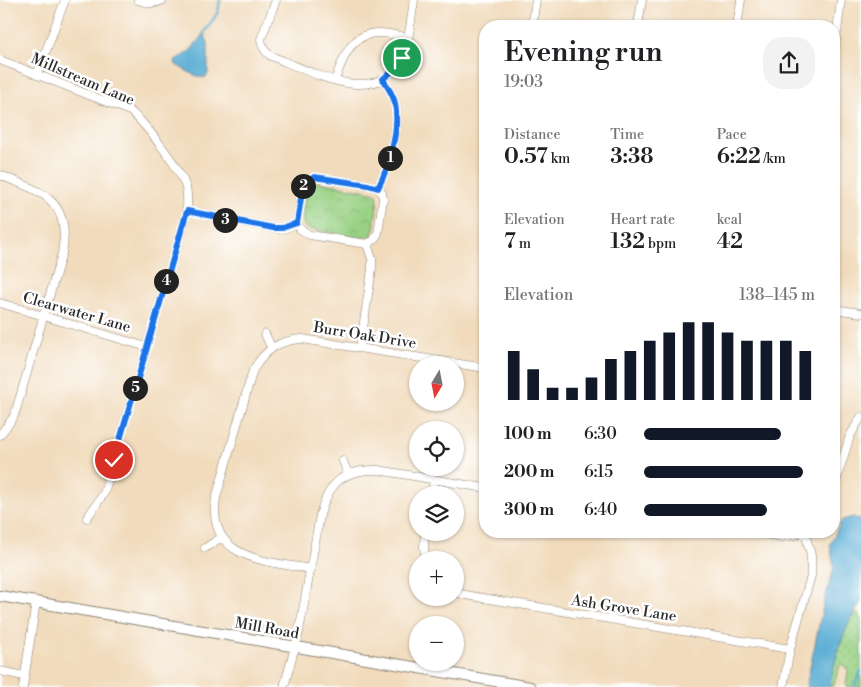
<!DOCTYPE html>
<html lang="en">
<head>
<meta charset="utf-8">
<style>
	:root { --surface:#fff; --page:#f2f2f2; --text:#202124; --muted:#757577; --accent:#111827 }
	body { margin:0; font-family:"Libre Bodoni",serif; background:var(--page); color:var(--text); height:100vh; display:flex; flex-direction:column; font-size:19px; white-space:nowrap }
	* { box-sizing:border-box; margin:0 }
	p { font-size:16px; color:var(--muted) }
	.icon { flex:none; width:28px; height:28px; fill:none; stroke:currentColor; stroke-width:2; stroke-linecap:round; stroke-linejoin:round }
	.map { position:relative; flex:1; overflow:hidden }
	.details { position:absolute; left:479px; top:20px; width:361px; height:518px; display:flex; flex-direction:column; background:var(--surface); border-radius:20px; box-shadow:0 1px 4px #0004 }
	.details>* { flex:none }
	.needle { width:32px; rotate:190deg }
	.fabs { position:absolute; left:409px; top:356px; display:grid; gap:10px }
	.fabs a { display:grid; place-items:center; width:55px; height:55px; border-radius:50%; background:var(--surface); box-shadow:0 1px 4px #0004; font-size:25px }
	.pin { position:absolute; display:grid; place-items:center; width:42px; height:42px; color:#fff; margin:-21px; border:2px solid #fff; border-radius:50%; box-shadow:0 1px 5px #0007 }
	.km { position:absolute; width:25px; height:25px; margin:-12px; border-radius:50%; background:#222; color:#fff; font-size:14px; line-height:25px; text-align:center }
	.round { display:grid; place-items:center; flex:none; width:52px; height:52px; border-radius:20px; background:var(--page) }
	.overview { display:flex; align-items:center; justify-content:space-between; height:85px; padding:0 25px }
	h1 { font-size:28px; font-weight:600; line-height:38px }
	.stats { display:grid; grid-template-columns:repeat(3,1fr); gap:8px; height:85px; padding:5px 25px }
	.stats div { display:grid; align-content:center }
	.stats b { font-size:21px; font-weight:600 }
	.stats small { font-size:14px; font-weight:400 }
	.stats p { font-size:14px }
	.chart { height:140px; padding:10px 25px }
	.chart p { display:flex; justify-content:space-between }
	.chart svg { width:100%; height:90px; margin-top:5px; stroke:var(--accent); stroke-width:6 }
	ul { padding:0 25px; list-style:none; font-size:16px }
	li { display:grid; grid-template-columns:80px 60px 1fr; align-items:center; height:38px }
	li i { height:12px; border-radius:6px; background:var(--accent) }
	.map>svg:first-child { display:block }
	.grass { fill:url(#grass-dots); stroke:#627e58 }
	.park { fill:url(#park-crowns); stroke:#627e58 }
	.water { fill:#57acd3; stroke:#416c7f }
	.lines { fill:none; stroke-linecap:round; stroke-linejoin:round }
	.stream { stroke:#57acd3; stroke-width:2.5 }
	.street-casing { stroke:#8e8374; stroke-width:9 }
	.secondary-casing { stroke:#8e8374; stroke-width:12 }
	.street { stroke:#fff; stroke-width:8 }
	.secondary { stroke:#fff; stroke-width:10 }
	.route-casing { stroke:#fff; stroke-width:10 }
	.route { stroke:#1a73e8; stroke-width:6 }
	.labels { text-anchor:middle; stroke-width:5; stroke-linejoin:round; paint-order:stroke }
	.street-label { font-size:15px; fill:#2b2b2b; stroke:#fff }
</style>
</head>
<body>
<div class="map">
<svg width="861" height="687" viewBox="0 0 861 687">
	<defs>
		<pattern id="grass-dots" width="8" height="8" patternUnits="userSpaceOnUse" patternTransform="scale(1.25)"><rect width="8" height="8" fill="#9ad285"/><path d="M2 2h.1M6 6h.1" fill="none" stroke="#85b473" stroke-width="1.8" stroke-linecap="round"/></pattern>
		<pattern id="park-crowns" width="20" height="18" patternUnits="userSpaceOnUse" patternTransform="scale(1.25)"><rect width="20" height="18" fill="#9ad285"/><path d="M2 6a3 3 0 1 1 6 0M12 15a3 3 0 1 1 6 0" fill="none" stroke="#85b473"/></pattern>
	</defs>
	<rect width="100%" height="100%" fill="#fff"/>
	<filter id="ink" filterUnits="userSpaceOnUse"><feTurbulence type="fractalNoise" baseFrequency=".02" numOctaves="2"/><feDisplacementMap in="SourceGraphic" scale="10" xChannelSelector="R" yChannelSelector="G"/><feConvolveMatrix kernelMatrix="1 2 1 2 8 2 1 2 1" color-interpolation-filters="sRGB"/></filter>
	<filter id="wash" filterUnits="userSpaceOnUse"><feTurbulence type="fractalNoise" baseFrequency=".0096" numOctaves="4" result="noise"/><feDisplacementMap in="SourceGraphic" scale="20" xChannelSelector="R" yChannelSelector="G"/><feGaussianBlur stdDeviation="1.12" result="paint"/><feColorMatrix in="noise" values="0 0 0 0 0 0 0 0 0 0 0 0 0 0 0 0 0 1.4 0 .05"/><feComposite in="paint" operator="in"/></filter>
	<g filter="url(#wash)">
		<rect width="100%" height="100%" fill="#f1dbbc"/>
		<!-- grass -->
		<path class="grass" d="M856,613l5,3v71h-15l2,-17 -6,-6 -2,2 -7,21h-4c6,-25 11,-53 27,-74z"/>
		<!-- park -->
		<path class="park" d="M319,182l53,10 5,3 1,4 -4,31 -4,7 -10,1 -51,-9 -5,-3c-4,-10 0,-36 8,-43z"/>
		<!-- water -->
		<path class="water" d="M204,33l4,10v30l-1,3 -3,2 -10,-3 -18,-10 -1,-4 15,-10z
			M853,517l8,3v82l-11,18 -12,29 -9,38h-23l18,-86 10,-34 -4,-22 12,-25z"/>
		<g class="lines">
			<!-- stream -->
			<path class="stream" d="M204,33l14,-21 2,-12
				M854,687l7,-16"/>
		</g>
	</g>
	<g filter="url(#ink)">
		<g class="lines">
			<defs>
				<path id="street" d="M138,0c9,3 16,5 25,0
					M276,0l-15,39c1,8 3,12 10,17 37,14 107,55 131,1 8,-17 9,-39 12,-57
					M532,26l4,-26
					M638,26l4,-26
					M737,26l4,-26
					M834,55l7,-55
					M0,60l130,51c15,12 51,58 56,77 2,7 1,16 1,23l-83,282 -17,25
					M37,75l28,-75
					M335,80c8,-22 16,-48 45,-47 9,0 18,3 27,4
					M0,175c42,17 72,25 62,78l-45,154 -4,11 -13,17
					M187,211l86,17 9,1 15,-6 3,6 10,6 57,9
					M297,223l6,-38 11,-8 54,8 10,3
					M0,303l147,44
					M834,309l27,4
					M265,334l6,13
					M360,348l12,-79v-10l-5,-15 7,-4 4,-7 5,-34 -1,-6 -4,-5c11,-21 22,-60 17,-84 -1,-9 -8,-17 -12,-25
					M343,461l5,13
					M834,487l16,-51 11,-19
					M432,495l2,-16
					M746,531l36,6 23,-4
					M425,532l-1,16 2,12
					M205,548l17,-11
					M310,569c-43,-8 -104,-9 -94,-71l37,-128c12,-20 26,-30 49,-31l183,29
					M455,592l10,3 325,54
					M0,671l24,5
					M23,687l13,-85
					M284,687l15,-55 21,-117c9,-33 24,-46 58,-45l107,18
					M783,687l7,-38 21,-73v-21l-6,-22"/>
				<path id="secondary" d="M0,596l530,91"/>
			</defs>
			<!-- street casing -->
			<use href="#street" class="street-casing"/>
			<!-- secondary casing -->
			<use href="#secondary" class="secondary-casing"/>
			<!-- street -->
			<use href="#street" class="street"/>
			<!-- secondary -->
			<use href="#secondary" class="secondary"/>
		</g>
	</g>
	<g class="lines" filter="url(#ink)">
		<defs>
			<path id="route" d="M114,460l73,-249 86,17h9l15,-5 6,-37 11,-9 54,8 10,3c11,-21 22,-60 17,-84 -1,-9 -8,-17 -12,-25l13,-11 6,-10"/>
		</defs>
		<!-- route casing -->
		<use href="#route" class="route-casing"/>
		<!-- route -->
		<use href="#route" class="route"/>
	</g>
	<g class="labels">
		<!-- street labels -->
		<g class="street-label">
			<text transform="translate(83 79) rotate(23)" y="5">Millstream Lane</text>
			<text transform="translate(77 312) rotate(16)" y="5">Clearwater Lane</text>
			<text transform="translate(365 335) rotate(9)" y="5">Burr Oak Drive</text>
			<text transform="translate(624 608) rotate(9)" y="5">Ash Grove Lane</text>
			<text transform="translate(267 628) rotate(10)" y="5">Mill Road</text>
		</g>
	</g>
</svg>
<div class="fabs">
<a><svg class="needle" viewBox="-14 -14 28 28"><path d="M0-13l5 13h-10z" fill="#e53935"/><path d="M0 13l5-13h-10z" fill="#757577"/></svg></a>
<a><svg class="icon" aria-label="locate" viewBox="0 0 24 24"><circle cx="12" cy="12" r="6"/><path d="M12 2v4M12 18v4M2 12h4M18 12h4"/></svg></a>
<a><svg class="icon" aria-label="layers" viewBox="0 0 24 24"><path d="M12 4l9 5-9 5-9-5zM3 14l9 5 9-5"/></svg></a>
<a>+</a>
<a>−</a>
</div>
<div class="pin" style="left:402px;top:58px;background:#1e9e55"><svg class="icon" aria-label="arrive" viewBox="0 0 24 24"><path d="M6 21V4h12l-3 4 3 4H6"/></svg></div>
<div class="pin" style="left:114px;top:460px;background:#d93025"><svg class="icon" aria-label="check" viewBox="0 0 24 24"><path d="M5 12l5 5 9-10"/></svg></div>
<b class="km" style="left:390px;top:158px">1</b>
<b class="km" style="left:303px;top:186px">2</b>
<b class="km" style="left:225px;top:220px">3</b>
<b class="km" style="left:166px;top:281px">4</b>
<b class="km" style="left:135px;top:388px">5</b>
<section class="details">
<div class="overview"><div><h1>Evening run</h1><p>19:03</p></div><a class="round"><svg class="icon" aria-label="share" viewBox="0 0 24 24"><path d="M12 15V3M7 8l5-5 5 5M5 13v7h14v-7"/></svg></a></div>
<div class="stats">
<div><p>Distance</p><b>0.57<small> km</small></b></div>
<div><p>Time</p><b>3:38</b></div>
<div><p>Pace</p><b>6:22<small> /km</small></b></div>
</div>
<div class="stats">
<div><p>Elevation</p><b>7<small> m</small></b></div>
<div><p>Heart rate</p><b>132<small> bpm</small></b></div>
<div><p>kcal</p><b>42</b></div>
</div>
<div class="chart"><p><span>Elevation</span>138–145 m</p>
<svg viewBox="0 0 160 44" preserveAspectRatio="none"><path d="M5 44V20M15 44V29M25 44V38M35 44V38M45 44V33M55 44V24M65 44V20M75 44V15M85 44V11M95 44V6M105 44V6M115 44V11M125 44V15M135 44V15M145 44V15M155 44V20"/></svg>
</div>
<ul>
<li><b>100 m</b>6:30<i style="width:80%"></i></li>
<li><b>200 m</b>6:15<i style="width:93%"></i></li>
<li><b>300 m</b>6:40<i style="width:72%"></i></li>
</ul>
</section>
</div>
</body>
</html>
